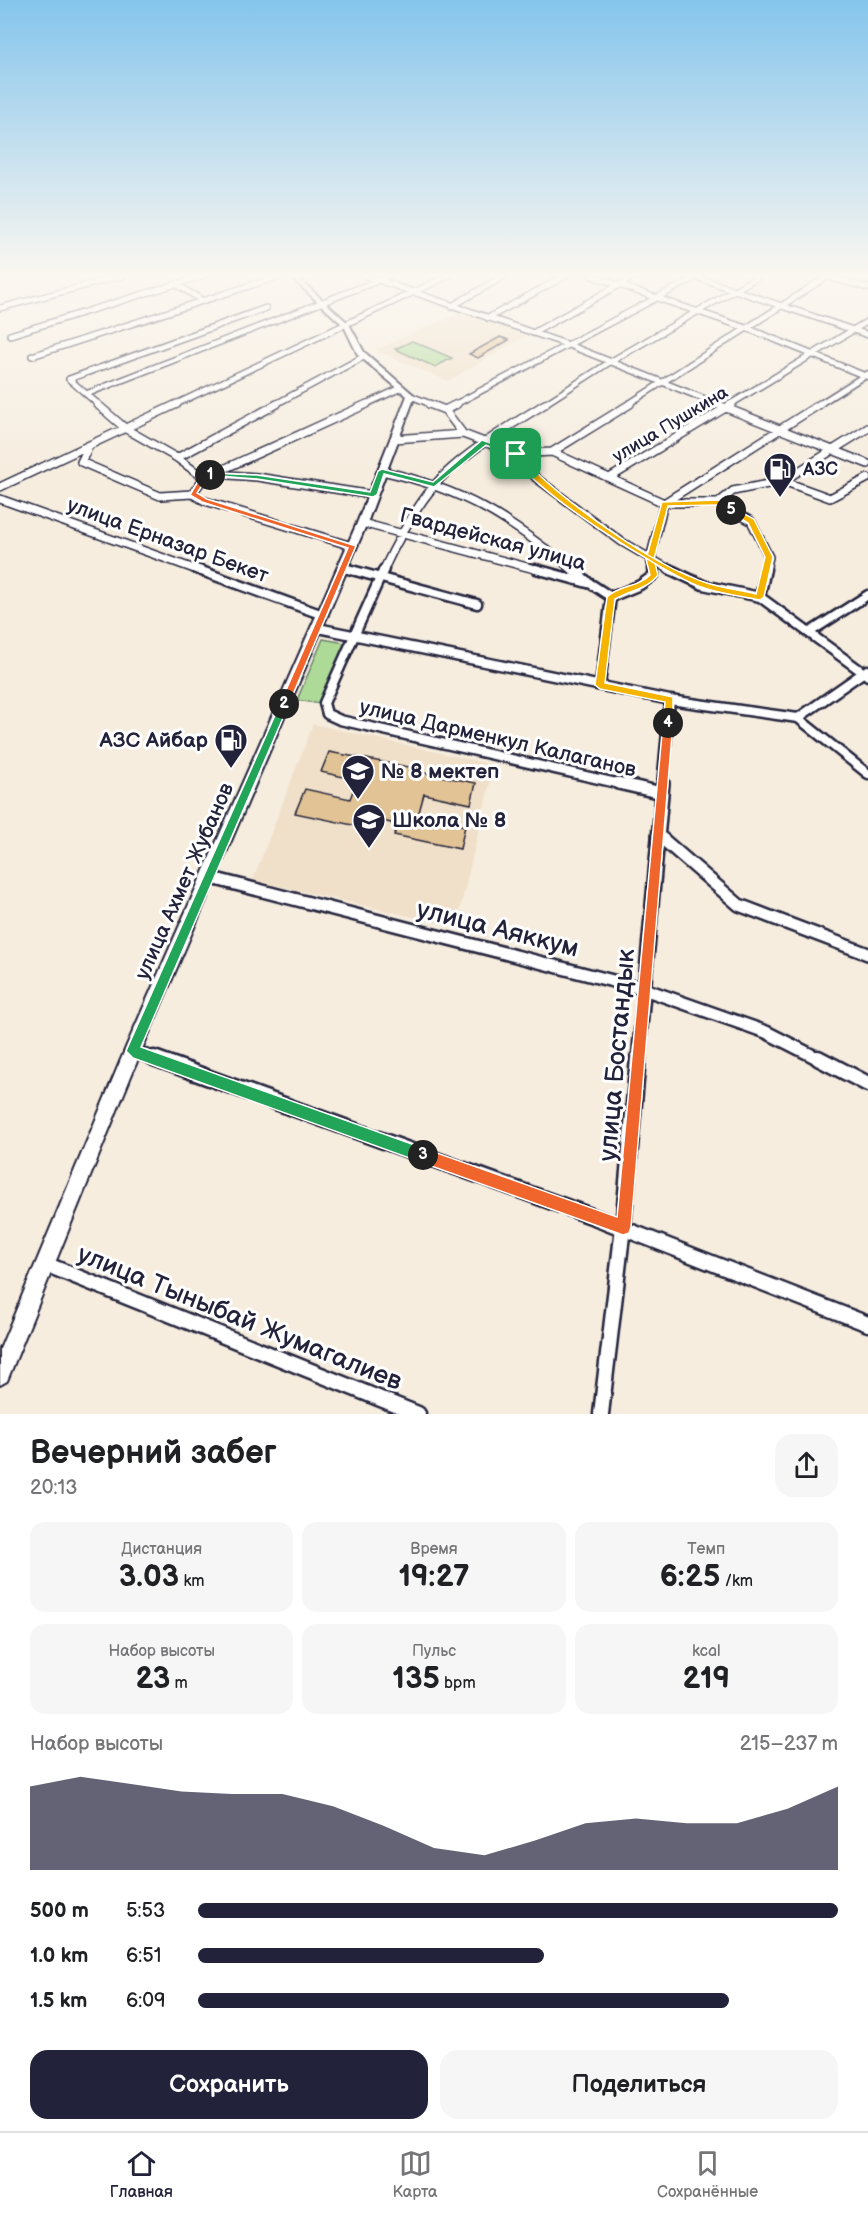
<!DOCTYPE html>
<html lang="ru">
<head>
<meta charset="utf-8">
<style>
	:root { --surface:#fff; --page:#f6f6f6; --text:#202124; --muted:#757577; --line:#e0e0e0; --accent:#22223b }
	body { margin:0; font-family:"Balsamiq Sans",sans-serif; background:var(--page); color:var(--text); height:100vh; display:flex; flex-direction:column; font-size:22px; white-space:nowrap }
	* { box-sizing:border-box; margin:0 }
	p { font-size:20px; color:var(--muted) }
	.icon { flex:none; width:33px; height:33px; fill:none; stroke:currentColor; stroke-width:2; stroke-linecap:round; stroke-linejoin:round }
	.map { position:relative; height:1414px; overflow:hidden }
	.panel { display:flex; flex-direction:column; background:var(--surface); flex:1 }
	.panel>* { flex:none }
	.pin { position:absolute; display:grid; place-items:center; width:51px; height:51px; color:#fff; margin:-26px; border-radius:12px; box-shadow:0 3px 9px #0006 }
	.km { position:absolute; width:30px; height:30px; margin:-15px; border-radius:50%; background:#222; color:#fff; font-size:16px; line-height:30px; text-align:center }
	.round { display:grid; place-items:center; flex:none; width:63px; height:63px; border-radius:18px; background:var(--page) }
	.summary { display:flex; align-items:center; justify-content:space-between; height:102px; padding:0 30px }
	h1 { font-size:33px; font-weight:700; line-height:45px }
	.stats { display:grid; grid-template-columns:repeat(3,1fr); gap:9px; height:102px; padding:6px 30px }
	.stats div { display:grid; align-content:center; border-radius:15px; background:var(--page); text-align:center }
	.stats b { font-size:30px; font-weight:700 }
	.stats small { font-size:16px; font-weight:400 }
	.stats p { font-size:16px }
	.chart { height:168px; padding:12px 30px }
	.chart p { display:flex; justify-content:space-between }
	.chart svg { width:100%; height:108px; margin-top:6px; fill:var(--accent); opacity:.7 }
	.primary-button { display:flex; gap:12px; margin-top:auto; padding:12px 30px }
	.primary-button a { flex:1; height:69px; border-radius:18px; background:var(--accent); color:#fff; font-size:24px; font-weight:700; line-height:69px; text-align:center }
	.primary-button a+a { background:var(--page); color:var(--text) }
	ul { padding:0 30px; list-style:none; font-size:20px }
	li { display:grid; grid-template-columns:96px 72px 1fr; align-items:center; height:45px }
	li i { height:15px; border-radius:8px; background:var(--accent) }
	.tabs { display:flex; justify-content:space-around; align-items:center; height:84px; border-top:2px solid var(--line); background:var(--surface); font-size:16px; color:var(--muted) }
	.tabs a { display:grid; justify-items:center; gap:3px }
	.tabs .current { color:var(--accent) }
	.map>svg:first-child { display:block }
	.built { fill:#f0e0c9 }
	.green { fill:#aeda98; stroke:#687e6a; stroke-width:1.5 }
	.building { fill:#e2c395; stroke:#22223b; stroke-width:1.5 }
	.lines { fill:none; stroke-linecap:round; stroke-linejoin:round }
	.minor-far4-casing { stroke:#22223b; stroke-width:8 }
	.minor-far3-casing { stroke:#22223b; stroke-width:10 }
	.minor-far2-casing { stroke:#22223b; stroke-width:13 }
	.minor-far1-casing { stroke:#22223b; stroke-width:16 }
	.minor-casing { stroke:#22223b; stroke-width:19 }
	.secondary-casing { stroke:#22223b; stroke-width:4 }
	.minor-far4 { stroke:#fff; stroke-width:5 }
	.minor-far3 { stroke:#fff; stroke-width:7 }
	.minor-far2 { stroke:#fff; stroke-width:8 }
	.minor-far1 { stroke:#fff; stroke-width:11 }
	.minor { stroke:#fff; stroke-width:14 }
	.secondary { fill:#fff; fill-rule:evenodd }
	.split-1 { fill:#22a559; stroke:#fff; stroke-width:1.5 }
	.split-2 { fill:#f0652b; stroke:#fff; stroke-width:1.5 }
	.split-3 { fill:#22a559; stroke:#fff; stroke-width:1.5 }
	.split-4 { fill:#f0652b; stroke:#fff; stroke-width:1.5 }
	.split-5 { fill:#f5b400; stroke:#fff; stroke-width:1.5 }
	.split-6 { fill:#f5b400; stroke:#fff; stroke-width:1.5 }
	.labels { text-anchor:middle; stroke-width:6; stroke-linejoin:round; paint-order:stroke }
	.far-street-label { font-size:18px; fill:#22223b; stroke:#fff }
	.far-poi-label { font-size:18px; font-weight:bold; fill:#22223b; stroke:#fff; text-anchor:start }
	.street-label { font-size:21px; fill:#22223b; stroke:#fff }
	.poi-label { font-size:21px; font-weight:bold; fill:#22223b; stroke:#fff; text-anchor:start }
	.near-street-label { font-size:26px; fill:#22223b; stroke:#fff }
</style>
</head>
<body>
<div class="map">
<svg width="868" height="1414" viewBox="0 0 868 1414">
	<rect width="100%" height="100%" fill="#f6eddf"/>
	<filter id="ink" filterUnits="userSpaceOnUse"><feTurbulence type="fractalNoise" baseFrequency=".0167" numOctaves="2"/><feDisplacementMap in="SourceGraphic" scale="12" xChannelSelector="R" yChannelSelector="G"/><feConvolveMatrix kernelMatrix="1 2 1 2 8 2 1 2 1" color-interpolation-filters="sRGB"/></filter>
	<g filter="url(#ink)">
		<!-- built -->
		<path class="built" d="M461,312l65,24 -78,45 -73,-31z
			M313,724l181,41 -38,162 -203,-47z"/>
		<!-- green -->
		<path class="green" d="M412,341l40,17 -17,9 -40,-18z
			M323,639l23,4 -26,61 -23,-4z"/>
		<!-- building -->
		<path class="building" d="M500,337l9,3 -31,18 -9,-4z
			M329,752l91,17 -1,3 57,11 -5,21 -47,-10 -6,22 47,10 -5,23 -66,-14 2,-5 -5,-7 -21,-5 -12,5 -1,3 -62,-13 10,-24 45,10 7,-19 -36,-8z"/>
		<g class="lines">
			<defs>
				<path id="minor-far4" d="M366,276l200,68 154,61
					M592,276l157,53 119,48
					M693,276l175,59
					M825,276l43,12
					M176,284l27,-8
					M452,306l52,-30
					M0,308l122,-32
					M488,318l77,-42
					M533,333l102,-57
					M10,335l166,-51 27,17
					M32,356l248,-80
					M86,394l304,-118
					M411,396l22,9
					M99,405l-30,-26 197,-71
					M174,405l274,-129
					M274,405l91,-49
					M364,405l37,-17
					M454,405l244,-129
					M543,405l67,-43 149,-86
					M627,405l201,-129
					M729,405l139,-84
					M818,405l49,-31"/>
				<path id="minor-far3" d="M97,404l29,25 51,29 27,20 163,-74
					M429,404l16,6 18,24
					M716,404l152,60
					M445,410l12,-6
					M394,439l69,-5 53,20 20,24 86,64 50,29
					M89,446l-8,16 79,34 32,-2
					M552,452l78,-48
					M516,454l36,-2 112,51h54l15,-12 50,-10 47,17 38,-20
					M177,458l100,-54
					M382,471c82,18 128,48 192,100
					M215,474l42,3 116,18
					M611,477l121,-73
					M204,478l-12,16 13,7 147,45
					M783,481l85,-53
					M0,487l177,-83
					M0,499l200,72
					M664,503l156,-99
					M718,503l33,18 18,36 -3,14
					M362,523l180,48
					M343,568l11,3
					M383,571c14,-30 29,-58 50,-84 25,-31 78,-62 112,-83
					M653,571l-3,-12 14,-56"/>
				<path id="minor-far2" d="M196,569l127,46
					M348,569l129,35
					M384,569l-60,134 3,11 13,6 285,65
					M536,569l55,15 20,13
					M573,569l14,12
					M669,569l34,16 57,12 108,79
					M760,597l6,-28
					M318,628l352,72 128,18
					M810,632l58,-37
					M600,685l11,-88 29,-12 14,-10 -1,-6
					M798,718l70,56
					M798,718l69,-48
					M662,785l8,-85"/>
				<path id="minor-far1" d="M618,783l44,10
					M658,835l81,70 129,49
					M208,877l436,112 122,43 55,28
					M133,1051l25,9
					M638,1060l25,-277"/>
				<path id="minor" d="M154,1058l440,159 274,107
					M818,1058l50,26
					M45,1264l373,150
					M601,1414l22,-187 15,-169"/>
				<path id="secondary" d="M290,276h6l53,48 15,28 51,44 -48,127 -227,531 -133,327 -7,4v-36l127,-304 230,-522 50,-127 -49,-41 -14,-29z"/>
			</defs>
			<!-- minor-far4 casing -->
			<use href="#minor-far4" class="minor-far4-casing"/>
			<!-- minor-far3 casing -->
			<use href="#minor-far3" class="minor-far3-casing"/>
			<!-- minor-far2 casing -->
			<use href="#minor-far2" class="minor-far2-casing"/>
			<!-- minor-far1 casing -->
			<use href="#minor-far1" class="minor-far1-casing"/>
			<!-- minor casing -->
			<use href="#minor" class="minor-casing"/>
			<!-- secondary casing -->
			<use href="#secondary" class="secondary-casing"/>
			<!-- minor-far4 -->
			<use href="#minor-far4" class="minor-far4"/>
			<!-- minor-far3 -->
			<use href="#minor-far3" class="minor-far3"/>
			<!-- minor-far2 -->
			<use href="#minor-far2" class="minor-far2"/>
			<!-- minor-far1 -->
			<use href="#minor-far1" class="minor-far1"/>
			<!-- minor -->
			<use href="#minor" class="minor"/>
			<!-- secondary -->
			<use href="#secondary" class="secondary"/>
		</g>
	</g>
	<!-- sky -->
	<linearGradient id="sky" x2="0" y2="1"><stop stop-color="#85c5ec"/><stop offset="0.58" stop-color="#fbf7f1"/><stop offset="1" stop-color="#fbf7f1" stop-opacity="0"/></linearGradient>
	<rect width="868" height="474" fill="url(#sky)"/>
	<!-- split-1 -->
	<path class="split-1" d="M482,440l37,14 -5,2 -28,-11 -52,42 -50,-13 -7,21 -4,2 -116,-18 -50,-4 3,-2 47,2 113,17 8,-21 4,-2 51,13z"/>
	<!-- split-2 -->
	<path class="split-2" d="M210,473l4,2 -8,4 -9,14 10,6 149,47 -68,160 -8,-2 68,-156 -146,-46 -12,-7 11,-19z"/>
	<!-- split-3 -->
	<path class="split-3" d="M284,700l5,4 -148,343 282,101 5,2 2,5 -2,5 -5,3 -290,-105 -7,-7 154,-347z"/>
	<!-- split-4 -->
	<path class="split-4" d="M668,719l5,4 -42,504 -2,6 -6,2 -200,-72 -6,-3 -2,-5 2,-5 6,-2 194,69 46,-494z"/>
	<!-- split-5 -->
	<path class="split-5" d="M718,500l17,10 -7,1 -11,-6 -49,1 -14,53 4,16c-10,14 -28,15 -43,24l-10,84 68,14v26l-5,4 -5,-4 2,-21 -65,-13 -5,-4 12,-88c12,-12 32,-10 43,-22l-4,-16 16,-57z"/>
	<!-- split-6 -->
	<path class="split-6" d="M514,453h4c38,44 133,112 189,130 15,5 33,7 49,11l9,-37 -17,-34 -21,-13 6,-2 21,11 19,38 -9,40 -4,3c-19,-4 -40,-6 -59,-13 -34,-12 -182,-103 -187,-134z"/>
	<!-- icons -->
	<defs>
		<symbol id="fuel-pin" viewBox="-11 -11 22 30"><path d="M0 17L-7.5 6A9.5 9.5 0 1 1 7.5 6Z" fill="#22223b" stroke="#fff"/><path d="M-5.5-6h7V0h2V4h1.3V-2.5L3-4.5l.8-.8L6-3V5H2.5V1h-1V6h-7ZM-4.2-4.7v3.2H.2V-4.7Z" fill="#fff"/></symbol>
		<symbol id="school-pin" viewBox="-11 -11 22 30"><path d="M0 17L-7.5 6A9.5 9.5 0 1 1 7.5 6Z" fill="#22223b" stroke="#fff"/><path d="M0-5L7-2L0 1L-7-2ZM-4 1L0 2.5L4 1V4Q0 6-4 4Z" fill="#fff"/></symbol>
	</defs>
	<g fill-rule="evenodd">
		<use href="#fuel-pin" x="761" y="450" width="38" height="52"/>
		<use href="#fuel-pin" x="212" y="721" width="38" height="52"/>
		<use href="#school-pin" x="339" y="752" width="38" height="52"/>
		<use href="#school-pin" x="350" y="801" width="38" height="52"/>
	</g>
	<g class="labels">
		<!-- far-street labels -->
		<g class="far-street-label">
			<text transform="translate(670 424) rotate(-31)" y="6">улица Пушкина</text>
		</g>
		<!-- far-poi labels -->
		<g class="far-poi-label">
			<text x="803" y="475">АЗС</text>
		</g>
		<!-- street labels -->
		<g class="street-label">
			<text transform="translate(493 539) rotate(15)" y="7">Гвардейская улица</text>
			<text transform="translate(168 540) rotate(20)" y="7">улица Ерназар Бекет</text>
			<text transform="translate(498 738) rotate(13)" y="7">улица Дарменкул Калаганов</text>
			<text transform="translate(184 881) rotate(-66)" y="7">улица Ахмет Жубанов</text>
		</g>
		<!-- poi labels -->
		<g class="poi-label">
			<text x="208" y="747" text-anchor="end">АЗС Айбар</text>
			<text x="381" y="778">№ 8 мектеп</text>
			<text x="392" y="827">Школа № 8</text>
		</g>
		<!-- near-street labels -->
		<g class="near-street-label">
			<text transform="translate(498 928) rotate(14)" y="9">улица Аяккум</text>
			<text transform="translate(616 1055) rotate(-85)" y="9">улица Бостандык</text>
			<text transform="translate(240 1317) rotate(22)" y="9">улица Тыныбай Жумагалиев</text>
		</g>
	</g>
</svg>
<div class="pin" style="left:516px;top:454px;background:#1e9e55"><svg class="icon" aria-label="arrive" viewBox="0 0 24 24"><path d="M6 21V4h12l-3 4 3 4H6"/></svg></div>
<b class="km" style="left:210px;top:475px">1</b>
<b class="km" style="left:284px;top:704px">2</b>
<b class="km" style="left:423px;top:1155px">3</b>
<b class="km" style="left:668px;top:723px">4</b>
<b class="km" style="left:731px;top:510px">5</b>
</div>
<section class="panel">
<div class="summary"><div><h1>Вечерний забег</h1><p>20:13</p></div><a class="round"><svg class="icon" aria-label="share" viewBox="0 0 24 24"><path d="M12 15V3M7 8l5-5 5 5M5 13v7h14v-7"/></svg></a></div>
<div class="stats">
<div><p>Дистанция</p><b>3.03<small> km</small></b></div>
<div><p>Время</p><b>19:27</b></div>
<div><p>Темп</p><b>6:25<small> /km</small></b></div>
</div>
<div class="stats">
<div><p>Набор высоты</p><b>23<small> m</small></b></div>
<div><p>Пульс</p><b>135<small> bpm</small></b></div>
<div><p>kcal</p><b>219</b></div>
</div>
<div class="chart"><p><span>Набор высоты</span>215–237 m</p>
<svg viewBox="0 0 160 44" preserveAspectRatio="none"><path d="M0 44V10L10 6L20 9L30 12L40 13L50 13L60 18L70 26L80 35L90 38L100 32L110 25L120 23L130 25L140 25L150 19L160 10V44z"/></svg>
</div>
<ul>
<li><b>500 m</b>5:53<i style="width:100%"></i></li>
<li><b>1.0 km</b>6:51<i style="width:54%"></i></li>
<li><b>1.5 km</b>6:09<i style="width:83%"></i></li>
</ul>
<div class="primary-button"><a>Сохранить</a><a>Поделиться</a></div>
</section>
<nav class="tabs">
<a class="current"><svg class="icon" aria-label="home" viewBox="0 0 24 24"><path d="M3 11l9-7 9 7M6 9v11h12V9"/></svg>Главная</a>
<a><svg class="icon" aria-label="map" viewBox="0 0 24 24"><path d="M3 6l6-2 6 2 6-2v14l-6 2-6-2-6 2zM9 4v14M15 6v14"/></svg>Карта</a>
<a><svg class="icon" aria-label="saved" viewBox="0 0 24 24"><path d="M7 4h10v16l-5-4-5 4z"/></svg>Сохранённые</a>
</nav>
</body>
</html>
